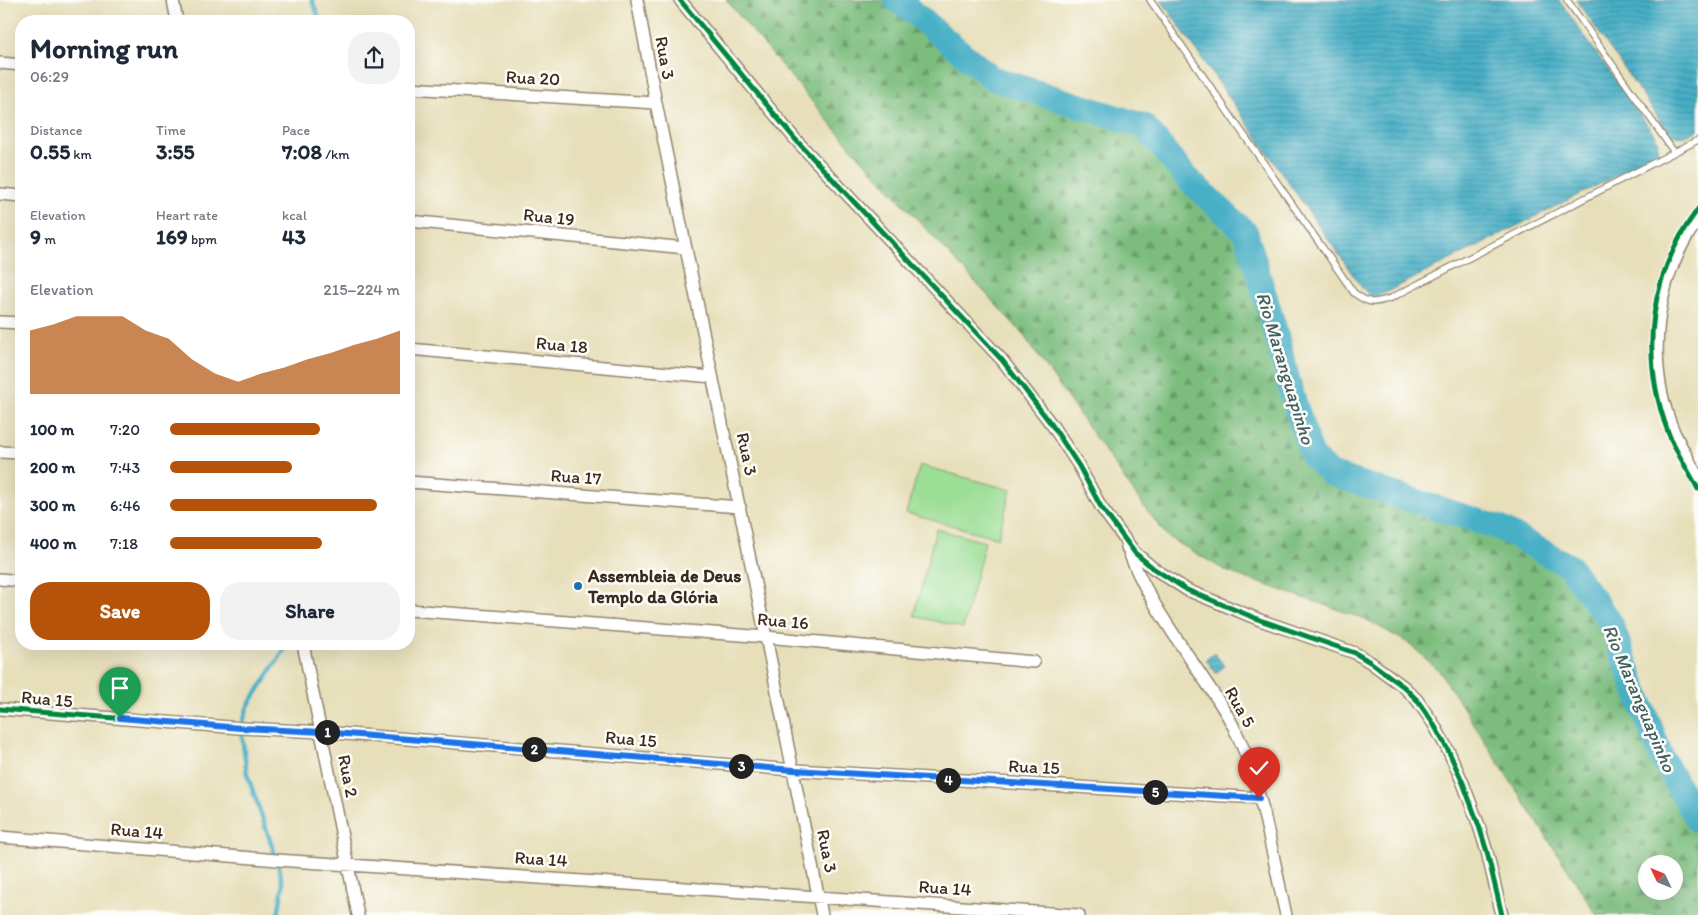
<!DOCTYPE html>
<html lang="en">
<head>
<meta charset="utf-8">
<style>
	:root { --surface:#fff; --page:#f2f2f3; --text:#1f2937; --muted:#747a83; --accent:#b45309 }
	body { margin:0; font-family:Itim,sans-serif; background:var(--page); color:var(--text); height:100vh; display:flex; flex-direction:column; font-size:19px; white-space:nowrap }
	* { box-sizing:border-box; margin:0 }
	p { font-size:16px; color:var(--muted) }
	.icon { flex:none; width:28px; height:28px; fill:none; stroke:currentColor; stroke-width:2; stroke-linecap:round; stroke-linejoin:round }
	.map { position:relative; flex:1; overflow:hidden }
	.details { position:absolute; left:15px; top:15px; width:400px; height:635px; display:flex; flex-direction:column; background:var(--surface); border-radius:20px; box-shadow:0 5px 20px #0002 }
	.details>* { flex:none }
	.needle { width:32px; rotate:313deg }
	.buttons { position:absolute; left:1638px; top:855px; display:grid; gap:10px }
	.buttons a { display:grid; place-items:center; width:45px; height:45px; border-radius:50%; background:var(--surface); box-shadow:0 5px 20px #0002; font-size:25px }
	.pin { position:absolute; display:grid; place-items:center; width:42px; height:42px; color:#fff; margin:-51px -21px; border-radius:50% 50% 50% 0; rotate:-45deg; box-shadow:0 0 5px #0007 }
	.pin .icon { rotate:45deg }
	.km { position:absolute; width:25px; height:25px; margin:-12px; border-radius:50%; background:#222; color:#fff; font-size:14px; line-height:25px; text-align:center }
	.round { display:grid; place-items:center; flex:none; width:52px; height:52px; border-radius:20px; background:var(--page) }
	.headline { display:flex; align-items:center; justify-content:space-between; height:85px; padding:0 15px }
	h1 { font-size:28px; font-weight:700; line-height:38px }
	.metrics { display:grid; grid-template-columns:repeat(3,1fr); gap:8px; height:85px; padding:5px 15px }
	.metrics div { display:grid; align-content:center }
	.metrics b { font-size:21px; font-weight:700 }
	.metrics small { font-size:14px; font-weight:400 }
	.metrics p { font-size:14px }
	.chart { height:140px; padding:10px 15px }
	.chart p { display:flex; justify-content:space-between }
	.chart svg { width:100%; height:90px; margin-top:5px; fill:var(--accent); opacity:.7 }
	.button { display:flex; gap:10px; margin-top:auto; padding:10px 15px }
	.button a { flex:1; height:58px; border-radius:20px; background:var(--accent); color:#fff; font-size:20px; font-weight:700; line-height:58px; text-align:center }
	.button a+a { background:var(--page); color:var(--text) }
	ul { padding:0 15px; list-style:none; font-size:16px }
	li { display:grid; grid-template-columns:80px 60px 1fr; align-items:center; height:38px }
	li i { height:12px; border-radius:6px; background:var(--accent) }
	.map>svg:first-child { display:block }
	.forest { fill:url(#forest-firs); stroke:#5c744e; fill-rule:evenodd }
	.park { fill:#9bde95; stroke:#6b845a }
	.water { fill:url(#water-rules); stroke:#416c72 }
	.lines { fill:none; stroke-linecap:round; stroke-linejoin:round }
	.stream { stroke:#47afc6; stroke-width:4.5 }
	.river { stroke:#47afc6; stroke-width:25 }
	.lane-casing { stroke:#91846c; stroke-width:8 }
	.street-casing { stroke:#91846c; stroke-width:14 }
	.lane { stroke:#fff; stroke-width:5.5 }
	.street { stroke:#fff; stroke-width:11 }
	.cycleway-casing { stroke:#fdfcf7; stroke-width:8 }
	.cycleway { stroke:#00873e; stroke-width:5 }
	.route-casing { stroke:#fff; stroke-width:10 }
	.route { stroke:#1a73e8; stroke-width:6 }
	.poi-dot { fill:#1f6fb2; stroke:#fdfcf7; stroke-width:2 }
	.labels { text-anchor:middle; stroke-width:5; stroke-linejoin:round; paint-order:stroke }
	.street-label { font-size:18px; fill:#3b2a1e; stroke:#fdfcf7 }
	.poi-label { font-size:18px; font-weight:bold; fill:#3b2a1e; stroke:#fdfcf7; text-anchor:start }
	.water-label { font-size:19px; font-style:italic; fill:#405f61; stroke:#fdfcf7 }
</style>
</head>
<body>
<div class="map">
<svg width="1698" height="915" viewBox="0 0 1698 915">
	<defs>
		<pattern id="forest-firs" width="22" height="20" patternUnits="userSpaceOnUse" patternTransform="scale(1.25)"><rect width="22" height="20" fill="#7cbd7e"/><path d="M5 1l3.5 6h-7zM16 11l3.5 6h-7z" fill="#679a67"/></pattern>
		<pattern id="water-rules" width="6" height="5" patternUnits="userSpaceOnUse" patternTransform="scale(1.25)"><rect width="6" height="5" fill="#47afc6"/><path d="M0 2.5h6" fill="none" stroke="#3c8fa0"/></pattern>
	</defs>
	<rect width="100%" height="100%" fill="#fdfcf7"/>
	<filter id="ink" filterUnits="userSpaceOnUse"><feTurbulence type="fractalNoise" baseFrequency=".02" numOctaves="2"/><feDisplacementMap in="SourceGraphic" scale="10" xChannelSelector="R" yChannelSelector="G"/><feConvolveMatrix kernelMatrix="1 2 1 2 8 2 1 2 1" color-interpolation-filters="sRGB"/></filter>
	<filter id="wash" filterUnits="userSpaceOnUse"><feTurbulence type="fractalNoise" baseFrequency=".0096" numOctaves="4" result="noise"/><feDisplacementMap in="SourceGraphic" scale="20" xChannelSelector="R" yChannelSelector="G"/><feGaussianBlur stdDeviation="1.12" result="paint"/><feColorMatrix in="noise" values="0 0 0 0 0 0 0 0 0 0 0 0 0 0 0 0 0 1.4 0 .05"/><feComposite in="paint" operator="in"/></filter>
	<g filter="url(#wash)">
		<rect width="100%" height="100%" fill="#e7dfba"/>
		<!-- forest -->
		<path class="forest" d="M726,0h170l7,4 89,74 152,48 44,53 58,54 29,97 16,62 21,64 19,18 169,54 69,38 41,56 52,136 36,63v94h-101l-157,-243 -30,-28 -45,-25 -137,-47 -60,-35 -26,-33 -120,-171 -174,-189zM1646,864h28v27h-28z"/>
		<!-- park -->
		<path class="park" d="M920,465l91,25 -13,48 -92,-25z
			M936,529l49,13 -22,86 -49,-12z"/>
		<!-- water -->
		<path class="water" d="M1161,0h398l99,140 -1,11 -6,7 -268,136 -11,3 -10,-9z
			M1576,0h122v130c-13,7 -17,10 -30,2z
			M1214,653l11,13 -9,7 -10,-13z"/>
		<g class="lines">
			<!-- stream -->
			<path class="stream" d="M312,0l8,21
				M278,915l5,-30 -6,-25 -30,-86 -6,-46 7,-22 40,-62"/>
			<!-- river -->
			<path class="river" d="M896,0l7,4 89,74 152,48 44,53 58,54 29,97 16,62 21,64 19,18 169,54 69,38 41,56 52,136 36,63"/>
		</g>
	</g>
	<g filter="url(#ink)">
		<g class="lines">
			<defs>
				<path id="lane" d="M1150,0l204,293c15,11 19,11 37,5l307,-158
					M1567,0l107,152"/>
				<path id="street" d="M173,0l4,21
					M637,0l19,103 110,534 56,278
					M680,0l115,139 207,221 50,65 27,41 22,41 34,46 18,15 34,22 73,30 95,33 15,9 34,25 13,13 16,23 16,29 14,31 16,43 8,26 15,63
					M0,63l21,2
					M409,88l247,15
					M0,194l21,2
					M1698,220c-44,59 -53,145 -24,212 7,15 16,30 24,45
					M409,221l277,27
					M0,322l21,1
					M409,349l303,28
					M0,452l21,1
					M409,482l331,25
					M1127,547c18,49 49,90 78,134 11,16 23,33 31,51 27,56 36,123 50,183
					M0,579l21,2
					M409,610l357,27 268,25
					M303,644l55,271
					M0,709l241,19 81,4 472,38 465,28
					M0,837l277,23 802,55"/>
			</defs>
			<!-- lane casing -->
			<use href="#lane" class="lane-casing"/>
			<!-- street casing -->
			<use href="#street" class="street-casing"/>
			<!-- lane -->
			<use href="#lane" class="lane"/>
			<!-- street -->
			<use href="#street" class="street"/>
			<defs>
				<path id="cycleway" d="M680,0l115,139 207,221 50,65 27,41 22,41 34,46 18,15 34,22 73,30 95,33 15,9 34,25 13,13 16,23 16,29 14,31 16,43 8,26 15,63
					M1698,209c-49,66 -59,145 -30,223 7,19 20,38 30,57
					M0,709l241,19 81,4 472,38 465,28"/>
			</defs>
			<!-- cycleway casing -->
			<use href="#cycleway" class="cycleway-casing"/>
			<!-- cycleway -->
			<use href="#cycleway" class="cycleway"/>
		</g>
	</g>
	<g class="lines" filter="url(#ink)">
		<defs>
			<path id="route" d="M120,718l121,10 81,4 472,38 465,28"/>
		</defs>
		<!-- route casing -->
		<use href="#route" class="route-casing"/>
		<!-- route -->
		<use href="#route" class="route"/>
	</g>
	<!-- markers -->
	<circle class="poi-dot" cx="578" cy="586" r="5"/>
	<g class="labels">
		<!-- street labels -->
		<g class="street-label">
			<text transform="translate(665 58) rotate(80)" y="6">Rua 3</text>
			<text transform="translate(533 78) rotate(3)" y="6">Rua 20</text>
			<text transform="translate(549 217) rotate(6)" y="6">Rua 19</text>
			<text transform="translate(562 345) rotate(5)" y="6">Rua 18</text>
			<text transform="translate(747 454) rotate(78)" y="6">Rua 3</text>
			<text transform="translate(576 477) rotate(4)" y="6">Rua 17</text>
			<text transform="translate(783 621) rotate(5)" y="6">Rua 16</text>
			<text transform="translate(47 699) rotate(5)" y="6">Rua 15</text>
			<text transform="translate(1240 707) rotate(61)" y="6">Rua 5</text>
			<text transform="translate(631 739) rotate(5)" y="6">Rua 15</text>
			<text transform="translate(1034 767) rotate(3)" y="6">Rua 15</text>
			<text transform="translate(348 776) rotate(79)" y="6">Rua 2</text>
			<text transform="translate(137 831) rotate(5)" y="6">Rua 14</text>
			<text transform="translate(827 851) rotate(79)" y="6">Rua 3</text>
			<text transform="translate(541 859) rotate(4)" y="6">Rua 14</text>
			<text transform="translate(945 888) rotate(4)" y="6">Rua 14</text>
		</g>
		<!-- poi labels -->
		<g class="poi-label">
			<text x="588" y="582">Assembleia de Deus<tspan x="588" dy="21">Templo da Glória</tspan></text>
		</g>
		<!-- water labels -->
		<g class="water-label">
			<text transform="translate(1286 368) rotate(73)" y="7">Rio Maranguapinho</text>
			<text transform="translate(1640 698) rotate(67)" y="7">Rio Maranguapinho</text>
		</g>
	</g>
</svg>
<div class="buttons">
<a><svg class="needle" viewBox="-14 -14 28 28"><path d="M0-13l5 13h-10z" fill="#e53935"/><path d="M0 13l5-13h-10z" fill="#747a83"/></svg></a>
</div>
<div class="pin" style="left:120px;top:718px;background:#1e9e55"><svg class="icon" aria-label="arrive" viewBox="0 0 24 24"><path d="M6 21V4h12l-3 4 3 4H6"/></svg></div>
<div class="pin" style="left:1259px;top:798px;background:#d93025"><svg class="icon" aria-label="check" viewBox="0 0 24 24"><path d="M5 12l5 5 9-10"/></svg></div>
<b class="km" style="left:327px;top:732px">1</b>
<b class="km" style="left:534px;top:749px">2</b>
<b class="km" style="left:741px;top:766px">3</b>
<b class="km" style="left:948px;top:780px">4</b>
<b class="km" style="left:1155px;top:792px">5</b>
<section class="details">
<div class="headline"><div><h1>Morning run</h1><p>06:29</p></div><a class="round"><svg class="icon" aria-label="share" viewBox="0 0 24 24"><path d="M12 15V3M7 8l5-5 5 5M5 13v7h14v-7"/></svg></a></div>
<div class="metrics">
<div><p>Distance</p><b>0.55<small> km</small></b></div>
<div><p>Time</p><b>3:55</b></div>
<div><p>Pace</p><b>7:08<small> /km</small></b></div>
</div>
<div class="metrics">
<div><p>Elevation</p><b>9<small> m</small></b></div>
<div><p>Heart rate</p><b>169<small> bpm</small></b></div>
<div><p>kcal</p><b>43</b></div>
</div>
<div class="chart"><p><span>Elevation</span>215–224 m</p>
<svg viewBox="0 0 160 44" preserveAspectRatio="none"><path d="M0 44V13L10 10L20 6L30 6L40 6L50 13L60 17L70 27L80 34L90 38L100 34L110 31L120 27L130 24L140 20L150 17L160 13V44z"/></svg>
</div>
<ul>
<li><b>100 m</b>7:20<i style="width:65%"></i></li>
<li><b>200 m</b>7:43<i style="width:53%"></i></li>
<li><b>300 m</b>6:46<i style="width:90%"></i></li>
<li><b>400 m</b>7:18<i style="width:66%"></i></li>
</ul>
<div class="button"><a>Save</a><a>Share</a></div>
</section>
</div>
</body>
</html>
